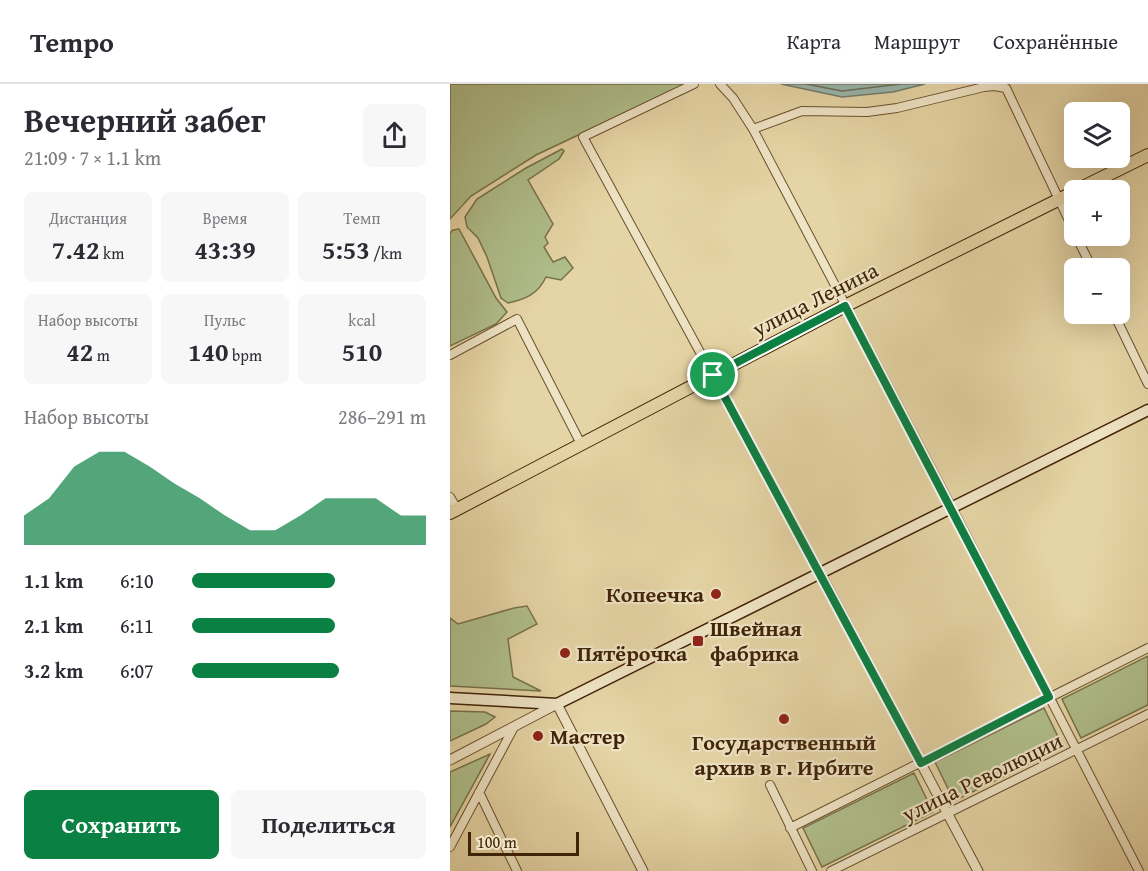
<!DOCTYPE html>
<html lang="ru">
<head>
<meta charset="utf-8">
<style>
	:root { --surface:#fff; --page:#f7f7f7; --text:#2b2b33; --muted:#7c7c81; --line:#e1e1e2; --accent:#0b8043 }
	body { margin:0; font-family:"Gentium Book Plus",serif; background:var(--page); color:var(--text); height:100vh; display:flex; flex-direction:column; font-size:22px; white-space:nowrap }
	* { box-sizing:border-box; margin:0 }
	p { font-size:20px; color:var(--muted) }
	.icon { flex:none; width:33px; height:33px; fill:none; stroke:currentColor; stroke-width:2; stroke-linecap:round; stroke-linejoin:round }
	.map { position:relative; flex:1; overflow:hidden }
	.drawer { display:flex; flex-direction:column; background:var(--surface); width:450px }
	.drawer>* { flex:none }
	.tools { position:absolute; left:614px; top:18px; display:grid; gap:12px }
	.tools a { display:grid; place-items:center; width:66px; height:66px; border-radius:9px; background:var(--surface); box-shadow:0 6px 24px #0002; font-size:30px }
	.scale { position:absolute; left:18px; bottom:15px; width:111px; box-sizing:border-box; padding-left:6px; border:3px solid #412407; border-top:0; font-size:16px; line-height:21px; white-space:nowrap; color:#412407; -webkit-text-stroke:4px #eee3c4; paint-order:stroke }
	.pin { position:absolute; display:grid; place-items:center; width:51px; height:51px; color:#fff; margin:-26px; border:3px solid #fff; border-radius:50%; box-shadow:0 2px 6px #0007 }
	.round { display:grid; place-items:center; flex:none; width:63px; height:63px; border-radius:9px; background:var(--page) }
	.head { display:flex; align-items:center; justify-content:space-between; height:102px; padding:0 24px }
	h1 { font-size:33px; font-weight:700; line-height:45px }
	.figures { display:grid; grid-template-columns:repeat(3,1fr); gap:9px; height:102px; padding:6px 24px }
	.figures div { display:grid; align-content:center; border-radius:9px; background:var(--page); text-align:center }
	.figures b { font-size:26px; font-weight:700 }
	.figures small { font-size:16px; font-weight:400 }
	.figures p { font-size:16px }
	.chart { height:168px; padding:12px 24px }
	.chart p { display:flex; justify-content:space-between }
	.chart svg { width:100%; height:108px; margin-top:6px; fill:var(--accent); opacity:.7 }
	.primary-button { display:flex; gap:12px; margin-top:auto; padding:12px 24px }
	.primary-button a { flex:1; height:69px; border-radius:9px; background:var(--accent); color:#fff; font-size:24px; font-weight:700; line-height:69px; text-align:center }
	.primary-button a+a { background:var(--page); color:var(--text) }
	ul { padding:0 24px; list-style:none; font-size:20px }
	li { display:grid; grid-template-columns:96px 72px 1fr; align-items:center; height:45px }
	li i { height:15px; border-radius:8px; background:var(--accent) }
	header { display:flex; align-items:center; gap:36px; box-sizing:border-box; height:84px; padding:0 30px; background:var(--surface); border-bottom:2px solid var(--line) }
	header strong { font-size:28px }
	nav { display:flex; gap:33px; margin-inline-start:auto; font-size:21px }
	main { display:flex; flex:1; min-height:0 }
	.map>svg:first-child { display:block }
	.green { fill:#afbe8b; stroke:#787149; stroke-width:1.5 }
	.water { fill:#97b7ae; stroke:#757c6b; stroke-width:1.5 }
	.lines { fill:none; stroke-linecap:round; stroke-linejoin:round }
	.shore { stroke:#6c6e5a; stroke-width:1.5 }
	.minor-casing { stroke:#6a502e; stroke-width:10 }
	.tertiary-casing { stroke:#6a502e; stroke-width:11 }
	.secondary-casing { stroke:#412407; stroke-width:13 }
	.primary-casing { stroke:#412407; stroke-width:14 }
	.minor { stroke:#eee3c4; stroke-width:8 }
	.tertiary { stroke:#eee3c4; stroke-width:9 }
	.secondary { stroke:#eee3c4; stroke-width:10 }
	.primary { stroke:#e5d4a5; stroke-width:12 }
	.route-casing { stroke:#fff; stroke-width:12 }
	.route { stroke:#0b8043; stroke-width:8 }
	.poi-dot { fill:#8f2418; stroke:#eee3c4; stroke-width:2 }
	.labels { text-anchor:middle; stroke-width:4.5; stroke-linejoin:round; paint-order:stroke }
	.street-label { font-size:22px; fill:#412407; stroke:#eee3c4 }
	.poi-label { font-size:22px; font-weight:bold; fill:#412407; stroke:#eee3c4; text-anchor:start }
</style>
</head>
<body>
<header>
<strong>Tempo</strong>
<nav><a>Карта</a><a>Маршрут</a><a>Сохранённые</a></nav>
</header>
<main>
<section class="drawer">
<div class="head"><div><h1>Вечерний забег</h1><p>21:09 · 7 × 1.1 km</p></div><a class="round"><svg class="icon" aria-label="share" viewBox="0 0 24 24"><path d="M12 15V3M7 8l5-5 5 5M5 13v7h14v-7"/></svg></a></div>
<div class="figures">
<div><p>Дистанция</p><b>7.42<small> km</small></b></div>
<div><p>Время</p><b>43:39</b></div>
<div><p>Темп</p><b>5:53<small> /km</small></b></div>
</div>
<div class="figures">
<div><p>Набор высоты</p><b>42<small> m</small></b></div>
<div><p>Пульс</p><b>140<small> bpm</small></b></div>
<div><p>kcal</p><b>510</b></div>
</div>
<div class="chart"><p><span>Набор высоты</span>286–291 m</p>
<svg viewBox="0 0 160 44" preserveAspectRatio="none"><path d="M0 44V32L10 25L20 12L30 6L40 6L50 12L60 19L70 25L80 32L90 38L100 38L110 32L120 25L130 25L140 25L150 32L160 32V44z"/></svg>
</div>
<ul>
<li><b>1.1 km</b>6:10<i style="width:61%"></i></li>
<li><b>2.1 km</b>6:11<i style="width:61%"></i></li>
<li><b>3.2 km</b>6:07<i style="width:63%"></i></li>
</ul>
<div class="primary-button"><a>Сохранить</a><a>Поделиться</a></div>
</section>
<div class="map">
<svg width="698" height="787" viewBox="0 0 698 787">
	<rect width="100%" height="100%" fill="#e5d4a5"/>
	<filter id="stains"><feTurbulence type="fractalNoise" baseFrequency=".00333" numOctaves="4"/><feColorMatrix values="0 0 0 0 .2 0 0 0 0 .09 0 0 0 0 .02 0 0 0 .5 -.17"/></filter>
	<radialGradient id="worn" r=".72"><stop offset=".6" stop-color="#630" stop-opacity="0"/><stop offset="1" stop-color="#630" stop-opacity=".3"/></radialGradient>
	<!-- green -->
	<path class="green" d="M0,0h236l-150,71 -65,41 -21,23z
		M112,65l2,2 -5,8 -31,21 25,44 -8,13 3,6 -4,4 9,15 12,-5 8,11 -12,12 -15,-3c-8,17 -20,22 -38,26l-7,-5 -14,-41 -9,-19 -11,-11 -2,-10 12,-18 49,-31z
		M9,145l37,69 11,14 -11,12 -46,22v-113l3,-3z
		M77,522l10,18 -29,15 5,38 28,14 -91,-5v-68l8,6 56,-16z
		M698,572v49l-67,33 -19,-39z
		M594,624l19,39 -109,54 -19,-39z
		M0,627l35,1 10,5 -9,7 -36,17z
		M40,670l-40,73v-55z
		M464,689l19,39 -111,55 -19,-39z"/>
	<!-- water -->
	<path class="water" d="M331,0h144l-32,8 -51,5z"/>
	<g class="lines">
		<!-- shore -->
		<path class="shore" d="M356,0l36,7 59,-7"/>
		<defs>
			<path id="minor" d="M244,0l-111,53 237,436
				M270,0l13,14 20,31 199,379 187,363
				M303,45l49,-18 65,1 30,-4 87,-21 10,-1 12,2 68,143
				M626,152l16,32
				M664,230l34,70
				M0,271l67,-36 64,125
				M0,413l7,12
				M320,701l42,86
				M29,708l38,79
				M340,744l358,-180
				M0,763l64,-120
				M381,787l317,-157"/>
			<path id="tertiary" d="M370,489l158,298
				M0,676l107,-56 86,167"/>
			<path id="secondary" d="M0,614l107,6 591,-294"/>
			<path id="primary" d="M627,106l71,-35
				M0,429l395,-207 229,-114"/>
		</defs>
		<!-- minor casing -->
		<use href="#minor" class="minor-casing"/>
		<!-- tertiary casing -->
		<use href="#tertiary" class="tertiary-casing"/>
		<!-- secondary casing -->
		<use href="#secondary" class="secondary-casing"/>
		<!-- primary casing -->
		<use href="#primary" class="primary-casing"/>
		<!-- minor -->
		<use href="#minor" class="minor"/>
		<!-- tertiary -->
		<use href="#tertiary" class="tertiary"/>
		<!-- secondary -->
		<use href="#secondary" class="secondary"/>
		<!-- primary -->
		<use href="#primary" class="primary"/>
	</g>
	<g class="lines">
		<defs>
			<path id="route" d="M395,222l204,391 -128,66 -208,-388z"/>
		</defs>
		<!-- route casing -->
		<use href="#route" class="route-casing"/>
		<!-- route -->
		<use href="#route" class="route"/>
	</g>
	<!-- markers -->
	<g class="poi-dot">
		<circle cx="266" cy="510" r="6"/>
		<rect x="242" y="551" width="12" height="12" rx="3"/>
		<circle cx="115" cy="569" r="6"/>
		<circle cx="334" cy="635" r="6"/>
		<circle cx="88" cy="652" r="6"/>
	</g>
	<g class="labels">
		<!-- street labels -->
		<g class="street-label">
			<text transform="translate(365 215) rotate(-27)" y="8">улица Ленина</text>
			<text transform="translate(532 693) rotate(-26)" y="8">улица Революции</text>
		</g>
		<!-- poi labels -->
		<g class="poi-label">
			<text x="254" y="518" text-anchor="end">Копеечка</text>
			<text x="260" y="552">Швейная<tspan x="260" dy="25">фабрика</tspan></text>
			<text x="127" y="577">Пятёрочка</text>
			<text x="100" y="660">Мастер</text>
			<text x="334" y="666" text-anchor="middle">Государственный<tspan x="334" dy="25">архив в г. Ирбите</tspan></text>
		</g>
	</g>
	<rect width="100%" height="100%" filter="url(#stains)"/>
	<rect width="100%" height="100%" fill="url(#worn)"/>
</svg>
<div class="tools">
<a><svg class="icon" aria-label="layers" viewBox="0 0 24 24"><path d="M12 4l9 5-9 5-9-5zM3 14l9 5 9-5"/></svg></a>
<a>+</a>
<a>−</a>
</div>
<div class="scale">100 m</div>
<div class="pin" style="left:263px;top:291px;background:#1e9e55"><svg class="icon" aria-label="arrive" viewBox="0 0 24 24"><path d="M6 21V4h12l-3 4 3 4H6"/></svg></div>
</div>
</main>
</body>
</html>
